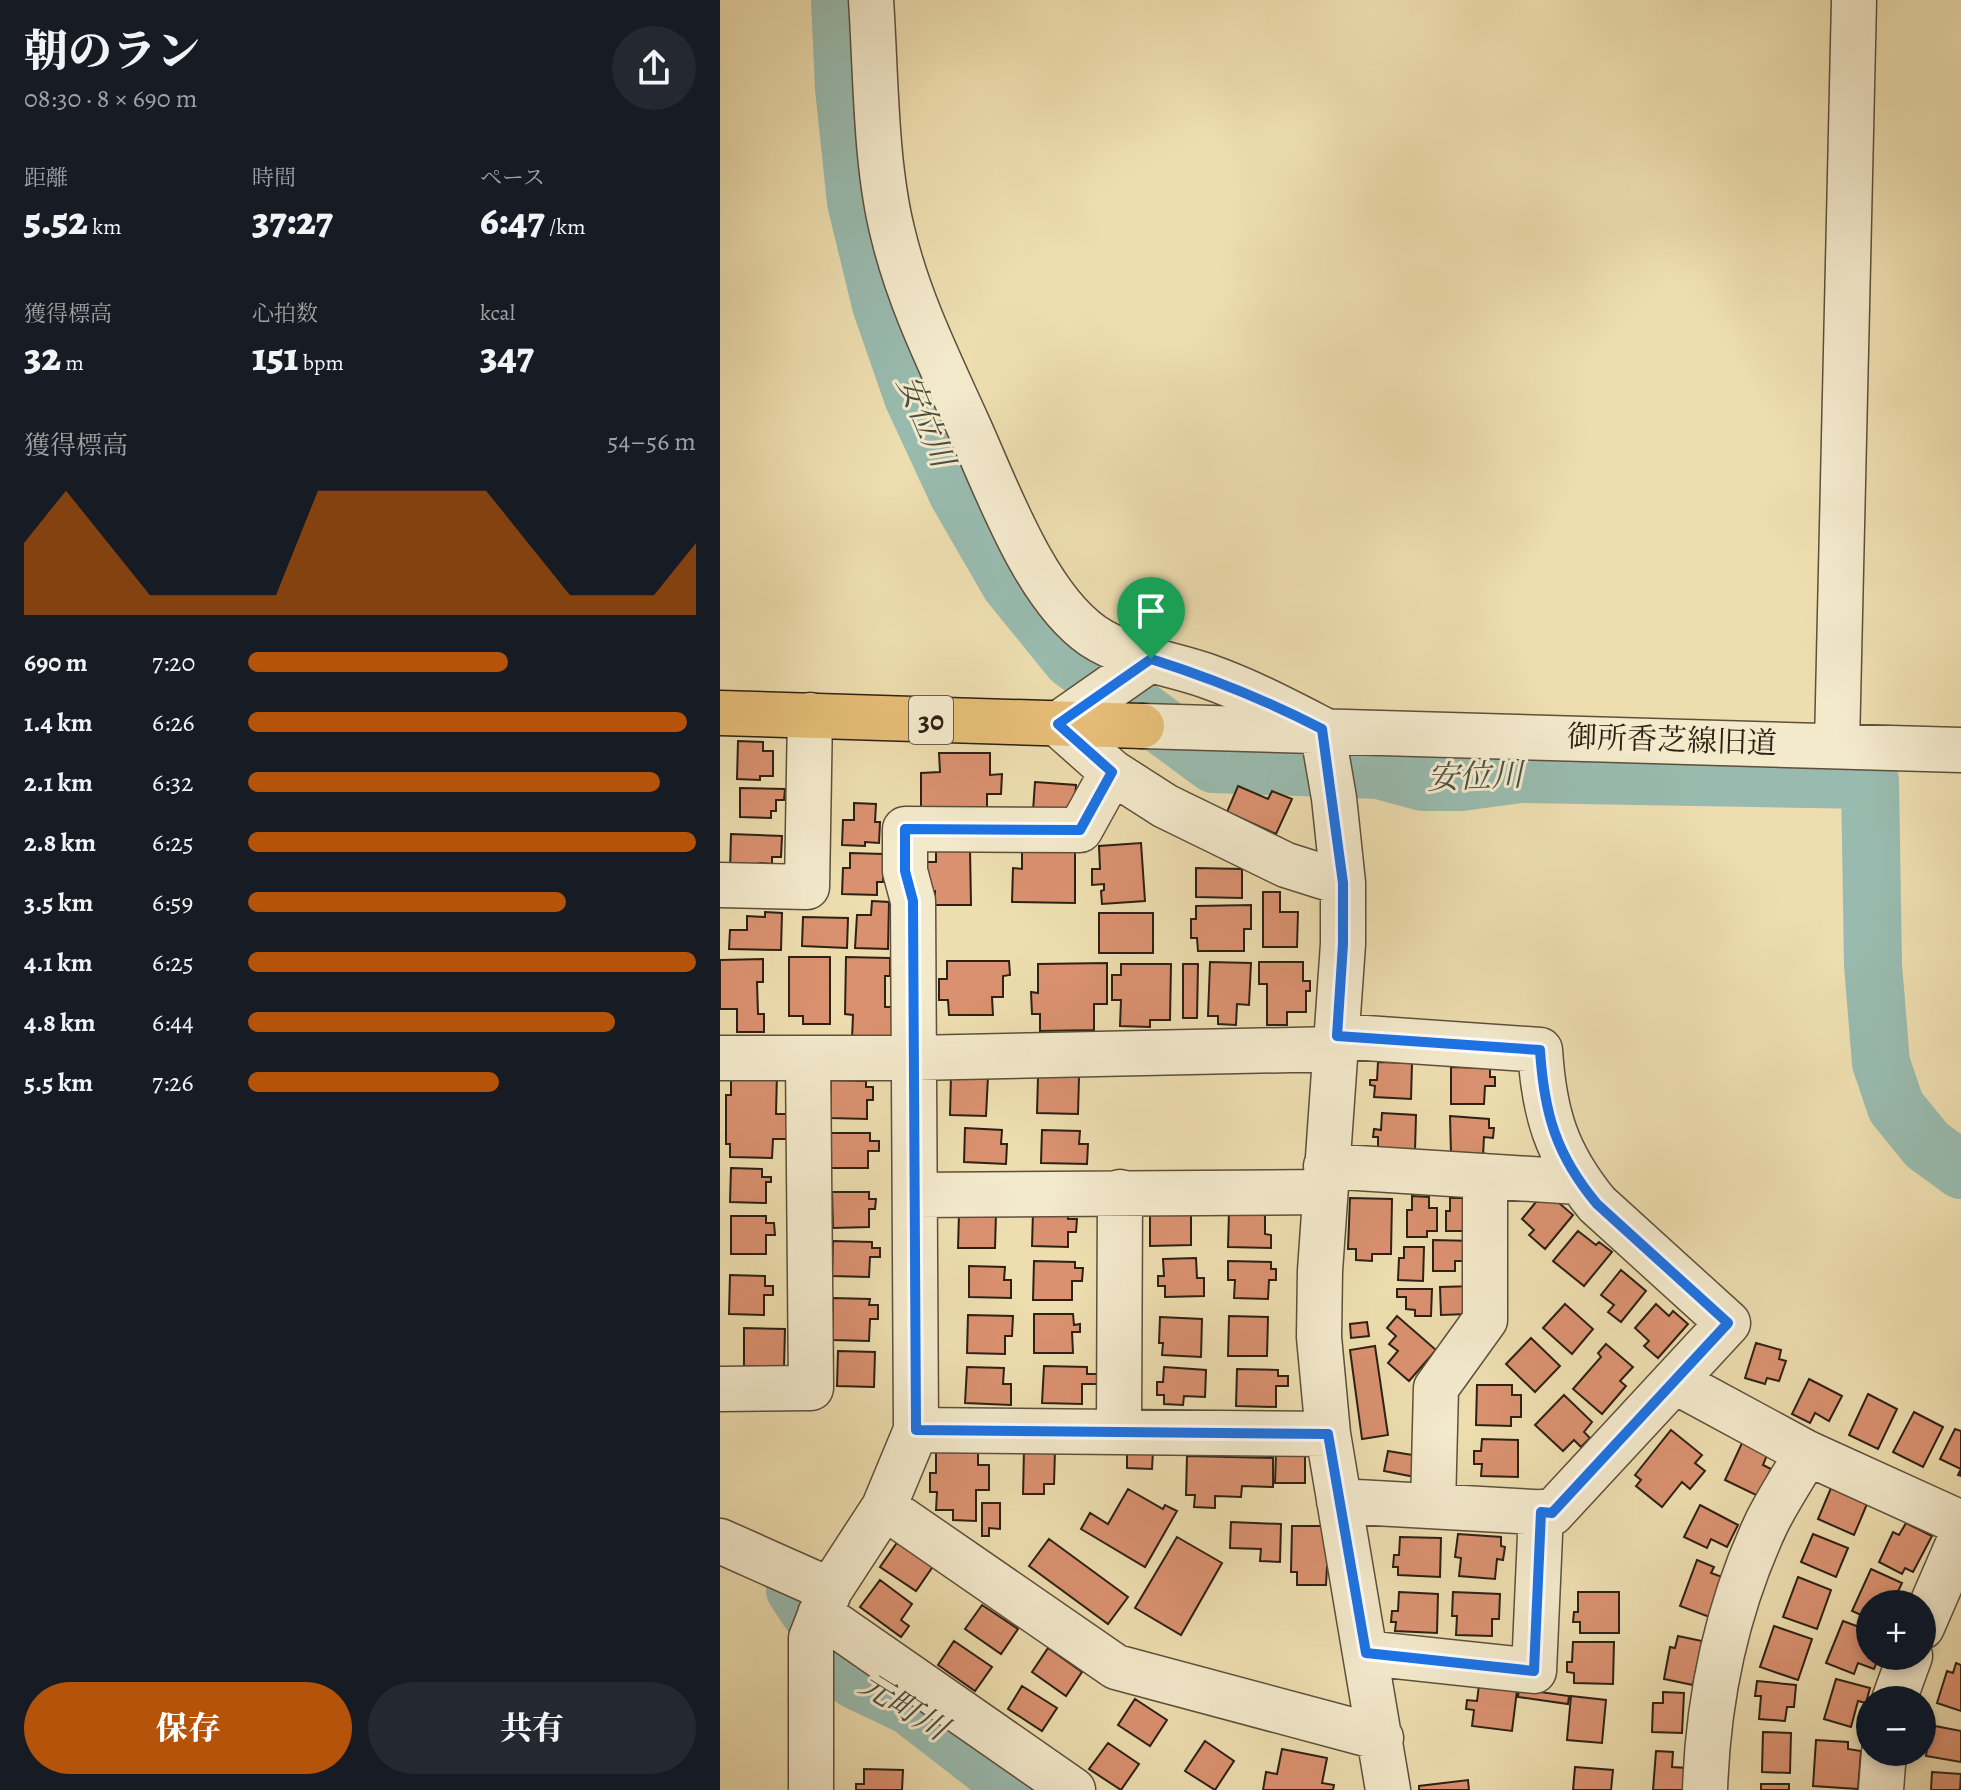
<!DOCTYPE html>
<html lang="ja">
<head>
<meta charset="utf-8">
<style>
	:root { --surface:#171b24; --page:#242831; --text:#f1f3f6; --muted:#9ea1a6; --accent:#b45309 }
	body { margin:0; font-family:Alegreya,"Noto Serif JP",serif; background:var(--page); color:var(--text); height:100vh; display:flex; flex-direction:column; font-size:30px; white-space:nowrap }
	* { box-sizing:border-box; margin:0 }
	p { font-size:26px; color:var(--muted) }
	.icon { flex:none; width:44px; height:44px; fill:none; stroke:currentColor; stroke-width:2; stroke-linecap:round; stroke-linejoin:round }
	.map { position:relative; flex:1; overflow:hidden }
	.details { display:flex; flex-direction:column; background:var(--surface); width:720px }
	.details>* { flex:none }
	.tools { position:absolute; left:1136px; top:1590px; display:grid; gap:16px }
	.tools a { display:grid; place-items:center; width:80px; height:80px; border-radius:50%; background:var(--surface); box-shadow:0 4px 12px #0003; font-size:40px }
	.pin { position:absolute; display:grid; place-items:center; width:68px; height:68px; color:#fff; margin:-82px -34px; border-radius:50% 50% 50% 0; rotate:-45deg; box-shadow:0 0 8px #0007 }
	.pin .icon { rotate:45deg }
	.round { display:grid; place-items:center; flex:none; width:84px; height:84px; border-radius:42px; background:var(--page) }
	.head { display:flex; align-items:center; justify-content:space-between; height:136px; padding:0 24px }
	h1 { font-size:44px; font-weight:800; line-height:60px }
	.figures { display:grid; grid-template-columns:repeat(3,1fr); gap:12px; height:136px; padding:8px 24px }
	.figures div { display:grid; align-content:center }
	.figures b { font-size:40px; font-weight:800 }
	.figures small { font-size:22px; font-weight:400 }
	.figures p { font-size:22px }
	.chart { height:224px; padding:16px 24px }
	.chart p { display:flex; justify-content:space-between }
	.chart svg { width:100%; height:144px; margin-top:8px; fill:var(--accent); opacity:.7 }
	.cta { display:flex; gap:16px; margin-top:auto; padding:16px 24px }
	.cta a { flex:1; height:92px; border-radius:48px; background:var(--accent); color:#fff; font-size:32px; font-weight:800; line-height:92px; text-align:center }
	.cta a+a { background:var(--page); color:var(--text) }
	ul { padding:0 24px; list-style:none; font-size:26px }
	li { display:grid; grid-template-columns:128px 96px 1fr; align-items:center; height:60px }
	li i { height:20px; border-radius:10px; background:var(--accent) }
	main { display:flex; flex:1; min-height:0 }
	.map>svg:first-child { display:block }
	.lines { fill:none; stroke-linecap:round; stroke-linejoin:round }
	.river { stroke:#99bbaf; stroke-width:58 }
	.building { fill:#da9170; stroke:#2d2114; stroke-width:2 }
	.minor-casing { stroke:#5d503b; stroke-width:47 }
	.major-casing { stroke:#2d2114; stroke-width:47 }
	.minor { stroke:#f3e9cb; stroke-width:44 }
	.major { stroke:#e6be78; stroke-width:44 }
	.route-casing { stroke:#fff; stroke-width:16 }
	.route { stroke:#1a73e8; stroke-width:10 }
	.labels { text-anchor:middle; stroke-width:6; stroke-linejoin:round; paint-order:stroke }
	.shield { fill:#f3e9cb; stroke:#685d4b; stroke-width:2 }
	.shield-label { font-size:28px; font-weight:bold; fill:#2d2114 }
	.street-label { font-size:30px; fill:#2d2114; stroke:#f3e9cb }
	.water-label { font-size:32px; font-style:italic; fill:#4d4f42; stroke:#f3e9cb }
</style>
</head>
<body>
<main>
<section class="details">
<div class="head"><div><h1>朝のラン</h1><p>08:30 · 8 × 690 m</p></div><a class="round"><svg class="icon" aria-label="share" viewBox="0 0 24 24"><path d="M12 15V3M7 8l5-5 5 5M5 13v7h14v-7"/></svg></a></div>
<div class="figures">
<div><p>距離</p><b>5.52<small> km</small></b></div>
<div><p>時間</p><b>37:27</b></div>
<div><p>ペース</p><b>6:47<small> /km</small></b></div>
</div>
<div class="figures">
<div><p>獲得標高</p><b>32<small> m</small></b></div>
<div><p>心拍数</p><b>151<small> bpm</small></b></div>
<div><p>kcal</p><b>347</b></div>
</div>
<div class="chart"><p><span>獲得標高</span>54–56 m</p>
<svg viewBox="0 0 160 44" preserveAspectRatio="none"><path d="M0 44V22L10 6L20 22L30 38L40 38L50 38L60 38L70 6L80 6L90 6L100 6L110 6L120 22L130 38L140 38L150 38L160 22V44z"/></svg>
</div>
<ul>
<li><b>690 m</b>7:20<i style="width:58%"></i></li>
<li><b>1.4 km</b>6:26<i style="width:98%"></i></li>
<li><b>2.1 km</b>6:32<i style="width:92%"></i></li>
<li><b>2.8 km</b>6:25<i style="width:100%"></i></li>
<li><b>3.5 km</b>6:59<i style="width:71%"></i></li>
<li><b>4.1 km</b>6:25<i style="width:100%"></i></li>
<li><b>4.8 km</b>6:44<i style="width:82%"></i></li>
<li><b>5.5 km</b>7:26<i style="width:56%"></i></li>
</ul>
<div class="cta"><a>保存</a><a>共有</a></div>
</section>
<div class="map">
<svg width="1241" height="1790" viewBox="0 0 1241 1790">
	<rect width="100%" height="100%" fill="#edddaf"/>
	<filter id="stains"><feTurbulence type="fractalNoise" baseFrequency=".0025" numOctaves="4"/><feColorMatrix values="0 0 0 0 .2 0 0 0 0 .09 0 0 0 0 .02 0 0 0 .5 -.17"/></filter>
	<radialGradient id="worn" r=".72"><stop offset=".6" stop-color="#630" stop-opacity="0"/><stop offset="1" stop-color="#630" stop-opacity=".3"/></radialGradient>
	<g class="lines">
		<!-- river -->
		<path class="river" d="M120,0l4,88 12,114 25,103 32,92 45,97 52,90 61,75 143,105 165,6 44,12h38l59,-8 350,6 3,185 8,98 15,44 31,38 34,25
			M75,1590l60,90 55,26 85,66 32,18"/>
	</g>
	<!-- building -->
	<path class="building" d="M18,741l25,1v9h10v25h-13v4l-23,-1z
		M219,753h51v22l12,-1 -1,20h-14v22l-66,-1v-42l19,-1z
		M315,782l41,3 -2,28 -41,-2z
		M518,786l30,13 4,-8 20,8 -16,35 -49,-22z
		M20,788l45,1 -1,11h-8v11h-5v7l-31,-1z
		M134,803l22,1 -1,18h5l-1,21 -14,-1v4l-23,-1 1,-25h11z
		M11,834l51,2 -1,21h-9v7l-12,-1 -1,10 -29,-1z
		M421,843l4,58 -43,3 -1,-13 3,-1v-6l-12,1v-16h8l-1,-23z
		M302,846h53v57l-63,-1 1,-34 9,1z
		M216,849h34l1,56h-36v-14h-9v-29h10z
		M130,853l34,1 -1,28h-6v13l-35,-1 1,-26h7z
		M476,868l46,1v29l-46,-1z
		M543,892h17v20h18l-1,35h-34z
		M152,901l17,1 -1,47 -33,-1 2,-33h14z
		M531,905v24h-7v22h-46l-1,-13h-6v-19h5v-13z
		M45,912l17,1 -1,37 -52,-1 1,-19h17v-14l18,1z
		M379,913h54v40h-54z
		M83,917l45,1 -1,30 -45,-2z
		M69,957h41v67h-27v-8h-14z
		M126,957l44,1v18h-5v31h12v33l-45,-1 1,-24 -8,-1z
		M43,959v23h-6l1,32h6v18h-27v-23h-17v-49z
		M227,961h62l1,14 -7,1v21h-11l1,18h-44l-1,-15h-9v-21h8z
		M490,962l41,1 -2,42 -12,-1 -1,21 -18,-1v-8h-10z
		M539,962h44v19h7v10h-4v21h-19v13h-20v-41h-8z
		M387,963v41h-13v26l-54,1v-17h-8l-1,-22 7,1v-29z
		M401,964h50l-1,56h-20v7l-30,-1 1,-26h-9v-25h9z
		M463,964h15l-1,54h-14z
		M658,1062l34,1 -1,36 -37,-2 1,-11 -5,-1v-5h7z
		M731,1067l39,1v9h5v9h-10l-1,18h-33z
		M11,1072l46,1 -1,41h16l-1,25h-18l-1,19 -42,-1v-13h-4v-49h5z
		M231,1075l37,1 -2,40 -36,-1z
		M318,1077h41l-1,37 -41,-1z
		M111,1080l35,1v6h7v13h-6v19l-37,-1z
		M662,1113l34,2 -1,36 -37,-2v-12h-5l1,-8 7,1z
		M730,1116l39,3v9h5l-1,10 -9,-1 -1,19 -32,-2z
		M245,1128l37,2 -1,14h6l-1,20 -42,-2z
		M322,1130l38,1 -1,13h9l-1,20 -46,-1z
		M111,1133h39v8h9v10h-11v17h-37z
		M11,1168l31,1v8h9v5h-5v21l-36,-1z
		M825,1191l28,24 -28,34 -16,-14 5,-5 -12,-11z
		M112,1192h37v7h7l-1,10h-6v18l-36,1z
		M692,1196l17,1v11h8v23h-10v6h-20v-27h5z
		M630,1198l42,1 -1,55h-19v7l-16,-1v-11h-8z
		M730,1198h22l1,33h-27v-20h4z
		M313,1211l35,1v7h9l-1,13h-8v15l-36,-1z
		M509,1212h36v22l6,1v13l-43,-1z
		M239,1213h37l-1,35h-37z
		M430,1213h41v32l-41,1z
		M11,1216h35v7h8l1,12h-9v19h-35z
		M858,1231l18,14 3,-3 13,10 -28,34 -31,-25z
		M713,1240l41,1v20h-19v10h-22z
		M113,1241l39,1v6h8v9h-10l-1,20 -37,-1z
		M684,1247h20l-1,34 -25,-1 1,-22h5z
		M476,1258l1,20h7v18l-39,1v-11h-7v-10h6l-1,-17z
		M314,1261l41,1v6h8l-1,13h-10v19h-39z
		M508,1261l43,1v7h5v11h-7l-1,19 -34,-1 1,-18h-7z
		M249,1266l36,1 -1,13h7v18l-42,-1z
		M901,1270l25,21 -25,31 -13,-10 6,-7 -13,-10z
		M10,1275l35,1v10h8v9h-9v20l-35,-1z
		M756,1286l-8,28 -27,1 -1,-28z
		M677,1289h35l-1,27h-16v-6l-9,-1v-12h-9z
		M113,1298l37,1 -1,6h9v14h-8l-1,22 -36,-1z
		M845,1304l28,25 -21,25 -29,-26z
		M936,1304l13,12 4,-5 15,13 -30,34 -14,-12 5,-5 -14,-13z
		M314,1314h39l1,11 6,-1v8h-8l1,21h-39z
		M248,1315l45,1 -1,20h-7v18l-38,-1z
		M509,1316l39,1 -1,39h-39z
		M677,1316l39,34 -27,31 -21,-18 10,-12 -9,-7 7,-8 -9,-8z
		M440,1317l42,2 -1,38 -39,-2 1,-12h-4z
		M647,1322l2,14 -18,2 -1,-14z
		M24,1328l41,1 -1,38 -40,-1z
		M811,1338l29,28 -25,26 -29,-28z
		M1036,1343l25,7 -2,9 7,2 -7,20 -12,-3 -2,6 -20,-6z
		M886,1344l27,23 -13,14 6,5 -24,28 -29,-25 28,-32 -3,-4z
		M655,1346l13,89 -26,4 -12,-89z
		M118,1351l37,1 -1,35 -37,-1z
		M324,1366l43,1v7h10v10h-15v20l-40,-1z
		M247,1367l37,1 -1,16h8v21l-46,-2z
		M444,1367l42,3 -1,27 -21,-1 -1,9 -19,-1v-9h-7v-13h6z
		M517,1369l41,1v6h10v10h-12v21l-40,-1z
		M1089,1379l33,17 -13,25 -14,-8 -5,10 -18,-9z
		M757,1385h35v10h9v22h-10v9l-35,-1z
		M1148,1394l29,15 -19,40 -29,-14z
		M844,1395l28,27 -8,10 6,6 -9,9 -7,-7 -11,11 -28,-26z
		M1194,1412l29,15 -20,40 -30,-15z
		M1235,1429l6,2v45l-3,-1 3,-6 -21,-10z
		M951,1430l31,25 -7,8 10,8 -15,18 -8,-7 -20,25 -26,-21 5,-6 -6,-5z
		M762,1439l36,1v37l-37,-1 1,-12h-8v-13h7z
		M1022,1443l25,12 -4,10 8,4 -13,27 -33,-16z
		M304,1449l31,1 -1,34h-10v10h-21z
		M407,1450l26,1 -1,18 -25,-1z
		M668,1451l31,5 -4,21 -31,-6z
		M216,1452h42v13h11v25h-13v31l-23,-1v-10h-17l1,-18h-7v-19h6z
		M556,1453h29v30h-30z
		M467,1456l86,2v29l-31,-1 -1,11 -26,-1v12l-21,-1 1,-12h-9z
		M1111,1488l36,16 -13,31 -36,-16z
		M408,1489l35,20 2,-4 12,6 -32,56 -64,-38 9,-16 18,11z
		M262,1503h18v26l-11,-1v8h-7z
		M980,1505l38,20 -11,22 -16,-8 -4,9 -23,-11z
		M511,1522l50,2 -1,38 -20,-1 1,-12 -31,-1z
		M1186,1523l26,13 -19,36 -8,-4 -3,6 -23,-12 14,-30 6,3z
		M572,1526h35l5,42 -5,-1 -1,18h-29v-13h-6z
		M738,1534l43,3v9l4,1 -2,13 -6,-1 -2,20 -36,-3 2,-18 -6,-1z
		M1093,1534l35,14 -12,29 -35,-15z
		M181,1537l35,25 -20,29 -36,-24z
		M457,1537l45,26 -41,72 -46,-27z
		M680,1537l41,1 -1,39 -42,-2v-8h-5l1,-12h5z
		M329,1539l79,58 -20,27 -79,-58z
		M977,1560l17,7 -3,6 11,4 -10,41 -32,-12z
		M1151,1569l31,14 -10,21 -6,-2 -1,2h-15v15l-18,-8z
		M1078,1577l33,13 -14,39 -34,-12z
		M160,1580l32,24 -11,16 8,6 -8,11 -41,-30z
		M679,1592l39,2 -1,39 -42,-2 1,-9h-5l1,-11h6z
		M733,1592l47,2 -1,25h-7v17l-36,-1 1,-19h-5z
		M858,1592h41v41h-39v-11h-7l1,-10h4z
		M262,1605l36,24 -17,25 -36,-25z
		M1123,1621l27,10v25h9l-5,13 -16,-6 -4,11 -28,-11z
		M1054,1626l38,13 -14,41 -38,-13z
		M958,1636l24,5 -9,44 -29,-6 6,-32 5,1z
		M234,1641l38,26 -17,24 -37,-26z
		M853,1642h41l-1,42 -39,-1v-10l-7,-1v-10h5z
		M328,1648l34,24 -16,24 -34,-24z
		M1236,1663l5,2v46l-24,-8 10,-32 6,2z
		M1116,1679l34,9 -4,15 -8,-2 -7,26 -27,-8z
		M1037,1681l39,4 -2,22h-7l-2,14 -26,-2 2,-23h-6z
		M759,1685l38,5 -5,41 -40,-5 2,-16 -8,-1 1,-9 10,1z
		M302,1686l35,22 -15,23 -34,-22z
		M799,1689l50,7 -1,8 -50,-7z
		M943,1692l21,1 -2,40 -30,-1 1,-29h10z
		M851,1696l35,4 -4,43 -35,-3z
		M415,1699l32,21 -17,26 -32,-21z
		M1210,1725l31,6v31l-35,-6z
		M1043,1732l28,1 -1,40 -28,-1z
		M1096,1740l32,2v7l13,2 -3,38 -45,-3z
		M485,1741l29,20 -19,29 -30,-19z
		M388,1743l31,21 -18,26 -32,-21z
		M562,1749l45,9 -5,25 12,2 -1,5h-70l3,-18 11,2z
		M936,1751l17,1 -1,15 15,1 -1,22h-33z
		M855,1767l38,3 -2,20h-38z
		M144,1769l39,1 -1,20h-46v-6h8z
		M1212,1772l29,2 -1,16h-29z
		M748,1780l1,10h-50v-4z
		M1041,1784h28v6h-28z"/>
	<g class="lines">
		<defs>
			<path id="minor" d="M151,0c5,73 4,164 22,234 16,67 47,129 75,191 29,64 67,171 125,211 33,22 77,27 114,40 40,14 78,34 115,53l12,69 9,85
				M431,659l-93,65 54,48 53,34 121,59 57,18v61l-23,327 -1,66 9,97 60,356
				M422,726l819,24
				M1117,745l17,-745
				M0,885l87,2 3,-172
				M617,1036l203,14c4,63 16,104 57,154l131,119 -176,190 -213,-12
				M0,1058h193l423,-9
				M606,1166l252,16
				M196,1195l409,-3
				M954,1381l133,72 154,70
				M0,1389l91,-1 -3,-330
				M196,1430l412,4
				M399,1432l1,-240
				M713,1506l3,-118 49,-68v-144
				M164,1507l232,160 265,71
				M0,1541l110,49
				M100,1614l253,176
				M1202,1627l39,-90
				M646,1653l168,18 7,-159
				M1174,1700l16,-44
				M91,1790v-152l19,-48 54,-83 32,-77 -3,-529 -8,-30v-42l175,1 32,-58
				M985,1790c3,-94 22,-183 62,-268 12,-24 27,-46 40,-69
				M1161,1790l3,-38"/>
			<path id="major" d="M0,713l422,13"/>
		</defs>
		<!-- minor casing -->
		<use href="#minor" class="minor-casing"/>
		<!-- major casing -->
		<use href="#major" class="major-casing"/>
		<!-- minor -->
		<use href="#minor" class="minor"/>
		<!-- major -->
		<use href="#major" class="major"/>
	</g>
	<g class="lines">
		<defs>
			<path id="route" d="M431,659c60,19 115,41 171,70l21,154v61l-6,92 203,14c4,63 16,105 57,154l131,119 -176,190 -11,-1 -7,159 -168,-18 -38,-219 -412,-4 -3,-529 -8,-30v-42l175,1 32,-58 -54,-48z"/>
		</defs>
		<!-- route casing -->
		<use href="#route" class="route-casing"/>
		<!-- route -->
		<use href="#route" class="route"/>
	</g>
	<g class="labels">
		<!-- shield labels -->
		<rect class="shield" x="189" y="696" width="44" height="48" rx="6"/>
		<g class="shield-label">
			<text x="211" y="730">30</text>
		</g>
		<!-- street labels -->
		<g class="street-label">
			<text transform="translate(952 740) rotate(2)" y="10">御所香芝線旧道</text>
		</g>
		<!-- water labels -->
		<g class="water-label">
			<text transform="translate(206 421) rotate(67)" y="11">安位川</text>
			<text transform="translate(755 776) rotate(-2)" y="11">安位川</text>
			<text transform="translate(184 1706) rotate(32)" y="11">元町川</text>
		</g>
	</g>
	<rect width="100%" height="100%" filter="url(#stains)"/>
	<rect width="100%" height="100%" fill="url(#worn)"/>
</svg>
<div class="tools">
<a>+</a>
<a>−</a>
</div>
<div class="pin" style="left:431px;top:659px;background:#1e9e55"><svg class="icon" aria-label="arrive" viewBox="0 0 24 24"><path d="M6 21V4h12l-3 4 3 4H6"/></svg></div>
</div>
</main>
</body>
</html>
